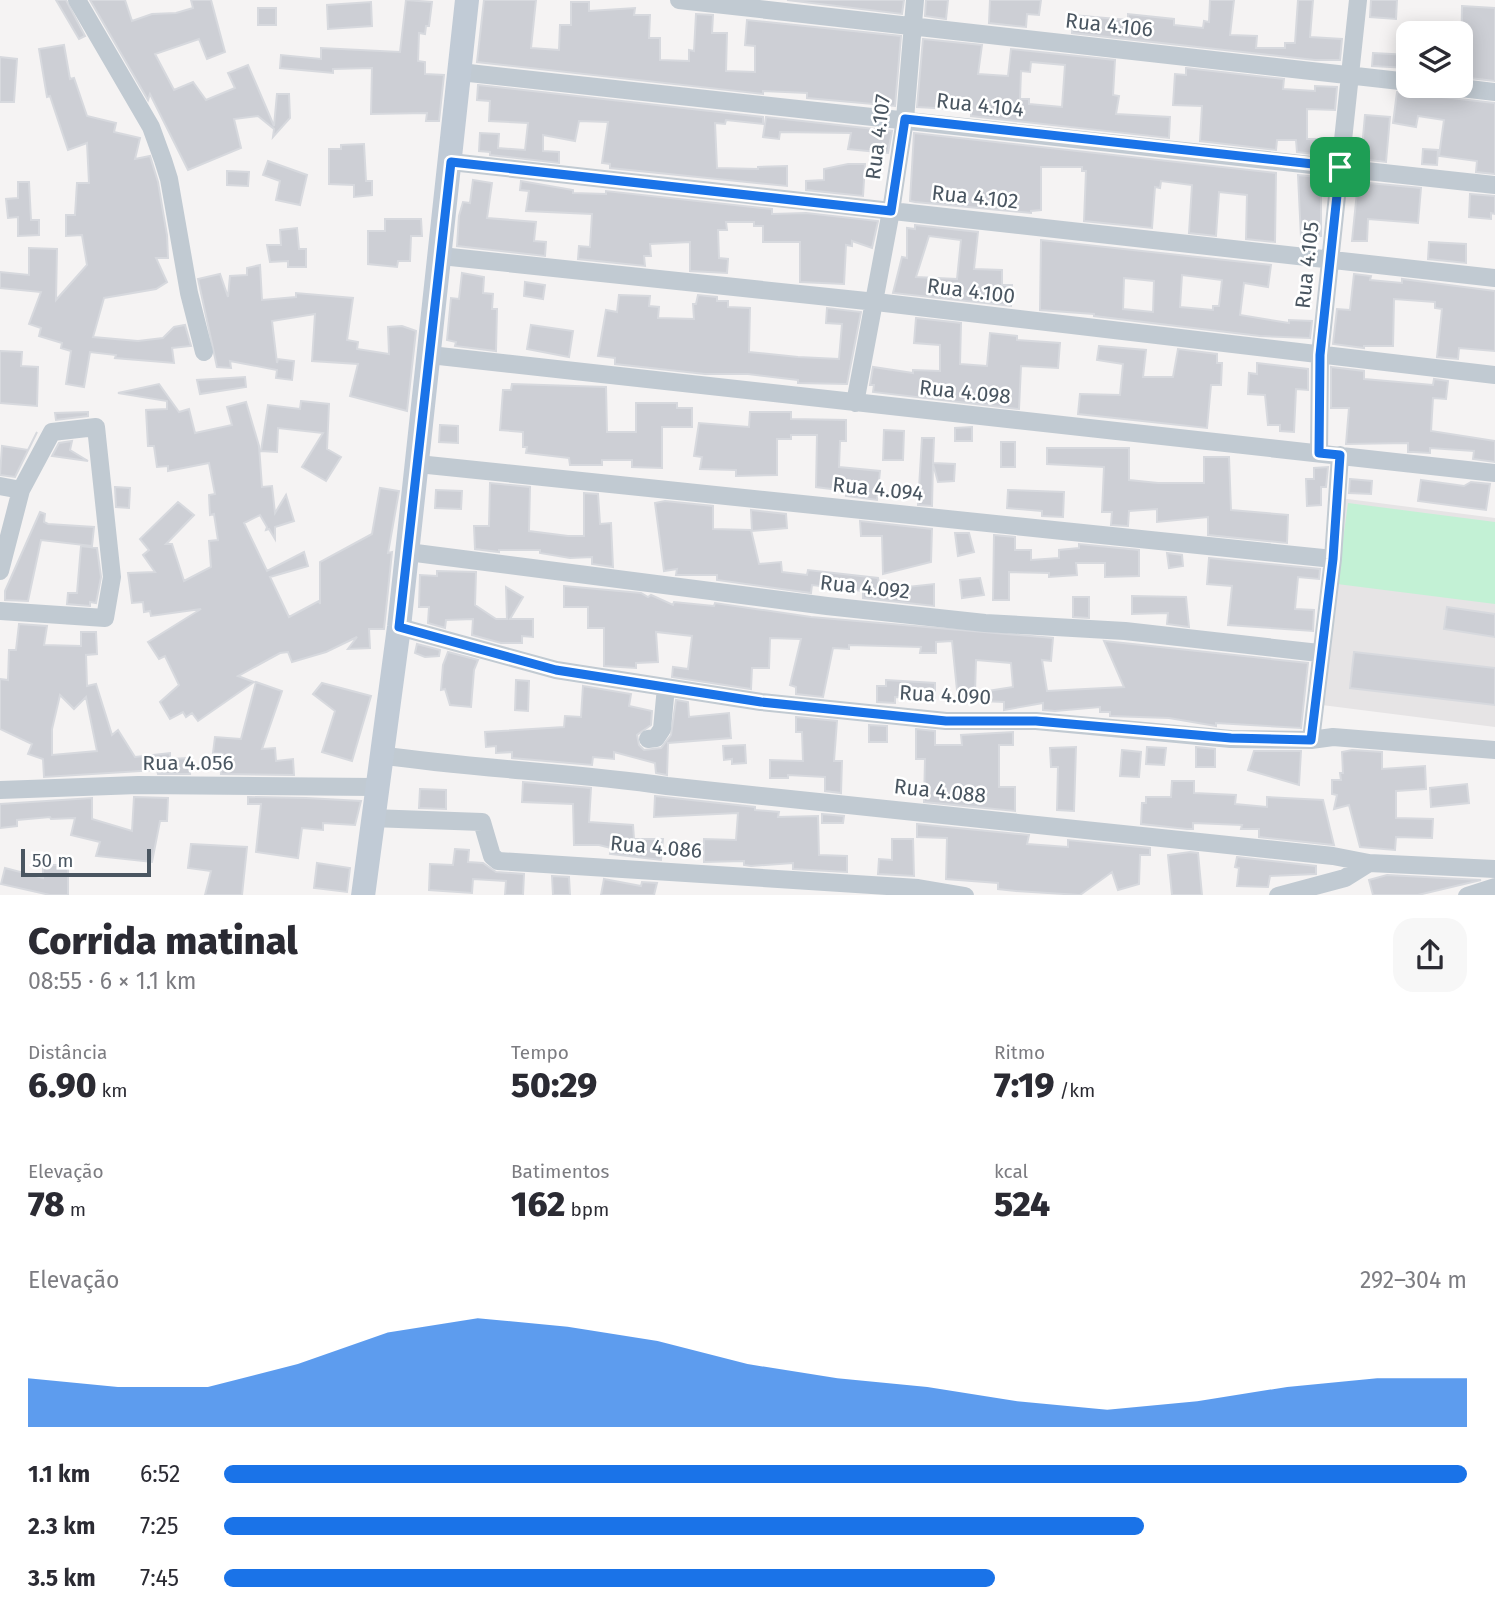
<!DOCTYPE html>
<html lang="pt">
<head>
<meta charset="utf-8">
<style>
	:root { --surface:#fff; --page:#f7f7f7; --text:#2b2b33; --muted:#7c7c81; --accent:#1a73e8 }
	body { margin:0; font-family:"Fira Sans",sans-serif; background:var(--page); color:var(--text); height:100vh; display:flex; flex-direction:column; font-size:26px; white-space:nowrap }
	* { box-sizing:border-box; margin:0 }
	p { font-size:23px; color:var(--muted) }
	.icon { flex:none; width:38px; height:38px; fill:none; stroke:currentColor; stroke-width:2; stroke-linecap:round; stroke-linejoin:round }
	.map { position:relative; height:895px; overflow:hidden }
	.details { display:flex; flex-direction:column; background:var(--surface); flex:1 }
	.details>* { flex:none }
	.fabs { position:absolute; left:1396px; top:21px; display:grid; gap:14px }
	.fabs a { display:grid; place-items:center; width:77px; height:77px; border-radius:14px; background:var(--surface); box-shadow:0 4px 18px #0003; font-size:35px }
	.scale { position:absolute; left:21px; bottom:18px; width:130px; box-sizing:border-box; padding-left:7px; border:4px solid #4a5661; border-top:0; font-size:19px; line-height:24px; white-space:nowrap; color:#4a5661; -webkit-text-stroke:5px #fff; paint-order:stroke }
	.pin { position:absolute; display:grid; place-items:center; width:60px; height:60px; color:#fff; margin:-30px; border-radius:14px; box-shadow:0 4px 10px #0006 }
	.round { display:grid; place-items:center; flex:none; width:74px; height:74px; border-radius:21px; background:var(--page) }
	.summary { display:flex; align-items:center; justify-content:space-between; height:119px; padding:0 28px }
	h1 { font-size:38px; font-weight:800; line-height:52px }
	.metrics { display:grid; grid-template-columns:repeat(3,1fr); gap:10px; height:119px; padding:7px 28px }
	.metrics div { display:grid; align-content:center }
	.metrics b { font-size:35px; font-weight:800 }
	.metrics small { font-size:19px; font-weight:400 }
	.metrics p { font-size:19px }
	.chart { height:196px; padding:14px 28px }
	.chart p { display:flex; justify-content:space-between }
	.chart svg { width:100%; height:126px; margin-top:7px; fill:var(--accent); opacity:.7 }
	ul { padding:0 28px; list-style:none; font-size:23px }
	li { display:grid; grid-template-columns:112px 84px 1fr; align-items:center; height:52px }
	li i { height:18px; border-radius:9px; background:var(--accent) }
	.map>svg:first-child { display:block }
	.education { fill:#e6e4e5 }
	.green { fill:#c3f1d5 }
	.building { fill:#cdcfd5; stroke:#d7d9de; stroke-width:2; fill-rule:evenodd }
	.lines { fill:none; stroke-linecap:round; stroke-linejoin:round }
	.street { stroke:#c1cad2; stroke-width:18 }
	.secondary { stroke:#c1cbd6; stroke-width:24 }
	.route-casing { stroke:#fff; stroke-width:14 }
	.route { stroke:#1a73e8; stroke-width:9 }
	.labels { text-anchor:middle; stroke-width:5; stroke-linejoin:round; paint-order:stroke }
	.street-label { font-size:21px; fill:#4a5661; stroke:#fff }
</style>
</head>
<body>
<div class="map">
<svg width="1495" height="896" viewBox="0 0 1495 896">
	<rect width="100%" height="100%" fill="#f5f3f3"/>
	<!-- education -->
	<path class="education" d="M1332,497l163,21v209l-181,-23z"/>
	<!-- green -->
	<path class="green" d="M1348,503l147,19v82l-158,-20z"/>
	<!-- building -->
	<path class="building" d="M56,0h10l19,36 -6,3z
		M90,0h35l7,21 20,-7 24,-1 17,-5 -2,-8h20l14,52 -18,7 -8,-20 -44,15 19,36 19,-8 13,18 29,-12 -7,-15 20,-8 26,61 3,-32h12l1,24 -17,19 1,-8 -16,-13 -24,3 7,29 -53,22 -38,-76 -2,6z
		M406,0l26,2 -3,24h-3l-1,8 -6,-1 -1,28 7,1v12l19,1 -5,46h-13l1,-8 -56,1 1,-46 -39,1v4l-53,-5 1,-13 40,4v-11l79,4z
		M484,0h52l-5,48 28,2 1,-25h11v-23h18v9l46,-3 -1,7h16l-1,23h11v22l29,1v-11l5,1 2,-37 17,1 -1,18h15l-1,38 29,1v-26l-10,-1 2,-25 154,16 -6,70 -88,-8v-5l-44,-2v3l-286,-32z
		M787,0h117l-2,14z
		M926,0h22l-2,19 -21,-3z
		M990,0h51l-2,15 -12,-1 -1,13 -37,-4z
		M1210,0h24l-4,35 27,1 -1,12h29v-5h10l3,-43h15l-3,37 32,2 -2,21h-25l-243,-27 1,-18 55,5v-6l46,5v6l29,3 1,-7 5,1z
		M1371,0h26l-1,19 -26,-2z
		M371,2l1,24 -44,3 -1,-24z
		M1462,6l33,2v73l-34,-4z
		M258,8h18v17h-18z
		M923,39l59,6 -4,29 30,2 3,-27 104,11 -2,35 6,1 -3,18 54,3 -1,21 -198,-22v-6l-54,-3zM1031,62l34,3 -3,42 -33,-3v-5h-9l1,-28 9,1z
		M64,45l6,34 4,-1 13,38 29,7 -2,9 26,6 -5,21 15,-3 8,26 9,53 1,23h-12l11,24 -11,7 -52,9 -11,39 45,4 25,-3 11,-11 11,-2 6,21 -19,2 2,15 -59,-5 1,-3 -26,-3 -6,35 -18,-3 5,-33 -10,-3 1,-5 -23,-7 2,-8 -12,-4 12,-32 -41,-4v-16l29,3v-27l28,1 -1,51 31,-35 -5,-30 -16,1v-21h9l2,-32h12l-2,-40 -19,7 -18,-54 -3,1 -8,-48z
		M1373,53l36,2v13l-37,-2z
		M0,57l17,2 -3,43h-14z
		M1186,68l98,11 -1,10 32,2v-5l22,1 -2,23 -28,-1v30h25l-2,17 -33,-4 -1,-12h-19l-1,10 -76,-9 2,-35 -29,-1 2,-31 11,1z
		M478,85l285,32v7l-37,-4 -1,4 -10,-1 2,45 41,1v-2l29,-1v20l-177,-18v-4l-8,-1 6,-41 -29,-1 -4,20 -32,-6v16l16,1v11l-69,-8v-3l-11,-1 1,-18 19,1 -1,14 27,2 3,-27 -39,-2 1,-20 -13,-1z
		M1397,92l98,11v71l-19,-2 1,-11 -38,-5 5,-36 -26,-4 -2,11 -23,-4z
		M1365,115l25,2 -4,45 -25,-3z
		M766,117l126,14 -4,22 -40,-4 3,-16 -71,-1 -1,7 -16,-2z
		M914,133l362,40 -1,69 -29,-3 1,-44 -28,-3 -3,44 -27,-3 3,-48 -31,-4 -1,7 -5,-1 -3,41 -68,-7 2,-50h-4v-4h-41v43l-10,1v2l-116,-11 -5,-1z
		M364,144l2,37h6v14l-18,2v-12l-25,-1v-35h12v-4z
		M1423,149l15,1 -1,15 -15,-1z
		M268,161l39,14 -7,30 -24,-5 4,-19 -17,-6z
		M848,164h17l-2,32 -57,-6v-9l18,-1v-11z
		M227,171l22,1 -1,14 -21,-1z
		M1298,175l29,3 -1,17h-5v41l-20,1z
		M473,180l19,3 -5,35 49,4 -2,19 12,1 -1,14 -88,-10 2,-30 4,-14 7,1z
		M521,181l52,9v3l33,1v-3l166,18v5l34,-1 72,8 -6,27 -20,-7v5l-6,-1 -2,39 -44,-2v-40h-37v-16h-9v-4h-28l1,8h-9l1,28 9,1 -1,14 -37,-2v-29l-40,2 1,12h-7l1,10 -67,-7 1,-13 11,1 2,-33 -66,-3 3,-20 -9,-1z
		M18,182h11l2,38h8v15l-21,1v-19l-10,1 -2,-19 12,-1z
		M1358,182l63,6 -3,35 -50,-4 -1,22h-15z
		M1470,194l25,2v18l-4,-1v6l-22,-2z
		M385,219h36l1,17h-11l-1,25h-12l-1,6 -29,-3v-33h17z
		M915,225l63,7 -4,37 28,1v15h10l-1,21 -118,-13 9,-36 5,1v-30l8,1zM929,236l32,4 -4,39 -41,-2z
		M297,228l2,21h7v18h-18v-6l-18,1 -3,-17h14l-1,-15z
		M1041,240l230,25 -3,22 -24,-4 -4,32 49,8v-3l23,1 -2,17 -50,-2 -166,-20v-2l-54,-4zM1182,275l40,5 -3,26h-6v4l-33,-3zM1124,278l30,3 -1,31 -30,-3z
		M1429,242l37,2v19l-38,-4z
		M260,265l2,35 34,-3v-4l57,5 -6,42 11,2 -1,7 32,5 -1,-27 14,-1 14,5 -9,80 -57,-15 8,-32 -46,-3 3,-47 -43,7 5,42 1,-4 16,2 -2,19 -16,-2 1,-8 -47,-9 1,7 -14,-1 -19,-88 22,-5 8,23 2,-21 17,-1v-7z
		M462,273l22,4 -1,16 10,1 -1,15h5l-1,42 -41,-5 1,-4 -9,-2 4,-42 8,1z
		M1354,274l17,2 -1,4 32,3v-4l93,12v60l-36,-3 -1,11 -21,-2 5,-48 -7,-1v-6l-41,-3 -1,47h-29v2l-31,-4 4,-35 13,1z
		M525,282l20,3 -2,14 -19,-3z
		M619,295l31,1 -1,10 10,1 -1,11 36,1 -1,-15h3l2,-9 19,2v4h11v6l22,1 -1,44 49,5 41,2 3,-35 -16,-1 1,-15 34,4 -14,72 -49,-1v-3l-50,-6h-43l-90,-10v-6l-17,-2 8,-46 11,2z
		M916,318l45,5 -1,41 27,2 3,-33 27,3v4l43,3 -2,25 -37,-2 -2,43 -146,-17 1,-7h-4l3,-18 40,6v-3l27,1v-26l-26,-2z
		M531,325l42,6 -4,26 -42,-8z
		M1099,346l47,4 -3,27h30l5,-28 39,5v9h5l-1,22h-10l-4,43 -129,-14 2,-20 40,1 3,-31 -26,-4z
		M0,351l22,1 -1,14 17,1 -1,39 -37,-3z
		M1257,363l51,6v21l-12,-1 -2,43 -14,-1v-6h-12l-3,-30 -17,-1 1,-21 8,1z
		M1331,367l33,4v8l69,6 1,-6 14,2 -2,18 -13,-1 -2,33 64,10v21l-22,-3 1,-8 -44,-3v5l-17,-1h-5v-9l-62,1 3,-36h-18z
		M245,377l1,10 -46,7 -3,-14z
		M159,384l20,28 10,-3 6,24 37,-8 -5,-18 19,-5 13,44 3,41 10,-1 3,27 11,-18 8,26 -19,6v12l-6,-10 -3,1 1,-3 -7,-12 -16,8 23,48 37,-19 4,14 -38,11 19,40 30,-16 1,3v-42l52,-28 8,-46 19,3 -11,62 4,-1 -8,77h-15l1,19 -22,1 9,-12 -31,15 -34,10 -4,-10 -8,1 -42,23 16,6 -56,39 -6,-8 -6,4 -3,-5 -13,7 -10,-17 19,-17 -14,-29 -6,3 -11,-17 53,-33 -50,7 -1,-5 -6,1 -1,-10 -11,1 -4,-30 27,-1 -12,-17 6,-5 -9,-11 38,-37 16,13 -28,29h6l12,37 27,-14 -2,-26 9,-1 -4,-26 -4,1 -1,-20 6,-1 -6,-31 -41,8v-5l-11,1 -3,-21h-6l-2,-36 21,-1v-8l-49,-8z
		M512,384l94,3 1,45h29v-29h41v5h15v19h-30v41l-30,-1v-7h-30v5h-32l-1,-7 -43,-5 1,-6h-4v-15l-23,-2 3,-40h8z
		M301,401l28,3 -2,45 14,8 -15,24 -24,-14 21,-34 -45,-5 -1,24 -16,-1 7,-46 32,4z
		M88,412v4l-32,4 -1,-7z
		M750,412h41v7l55,1v21h-6l-1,26 41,4 -3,29 -31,-4 1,-5 -31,-4 1,-52h-26v4h-14v36l-41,1v-6l-36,-1 2,-12 -8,-1 5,-33 50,4z
		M440,425l18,1v17l-19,-1z
		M972,427v14h-17v-13z
		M884,430l20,1 -1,29h-20z
		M37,432l-22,45 -15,-2 2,-29 26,4z
		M922,438h12l-1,25 22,1 -1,17 -16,1 -5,-18 -1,42 -14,-1z
		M72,441l-2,9 18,11 -36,-5 7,-13z
		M1001,442h14v25h-14z
		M1047,448h82v32l29,3h46v-26h25l2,53 57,5 -1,28 -79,-8v-18l-51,5v-13l-28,2 -1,15 -17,-1 1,-13h-10l2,-45 -57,-3z
		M1328,467l-2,20h-5v18l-14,1 -1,-27h8v-11z
		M1350,479l22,2 -1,13 -22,-1z
		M1421,480l43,6 7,-4 19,2 -4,26 -68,-9z
		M490,483l40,4 -1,44 39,5h16v-43l14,1 2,30 11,-1 2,44 -21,-3v-7l-22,1 -30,-5v-3h-41v2l-24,-3 -1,-23h15z
		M115,487l15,1 -1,20 -13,-1z
		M436,490l26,1 -1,18 -26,-1z
		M1008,490l56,2 -1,25 -21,-1v-5l-35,-3z
		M665,501l48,5v23l38,1 8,34 22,-2 1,10 25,3 1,-5 70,8 2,12 54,-6v22l-71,-8v-7l-51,-6 -1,8 -94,-13v-5h-41l1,-6 -13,2 -9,-68z
		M751,510l35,4 1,14 -35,3z
		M40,512l5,2 -1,8 4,2 46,3 -2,19 -51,-6 -13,61 -23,-1v-9z
		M860,521l72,8 -1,33 -48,12 -1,-38h-21z
		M955,533h14l5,19 -16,4z
		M994,535l21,2v13h16v10l28,-2v-8l20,-2v-4l60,6v26l-34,1v-14h-29l1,12 -28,2v-4l-40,-1v28h-16z
		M81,546l16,2 4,29 -5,26 -6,-1v4l-23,-2 1,-11h9z
		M1167,553l15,2 1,11 -14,2z
		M1209,558l111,11 -1,10 -21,-2 -3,32 19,1 -1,21 -85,-6 4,-39 -25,-2z
		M437,571l39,1 -1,33 21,14h11l-1,-32 17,10 -13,22h23v18l-11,-1v7h-21l-29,-8 1,-16 -27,1 -1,8 -17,-5 1,-16h-10l1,-32 17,1z
		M980,578l4,17 -22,3 -2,-18z
		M564,586l77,7 7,4 3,-2 22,10 1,-3 40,4 1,-3 96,14 242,21 -2,23 -9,-1 5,31 77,-4 -20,-46 204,22 -7,65 -85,-5v3l-47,-8 -59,-2v-4h-10v-5l-45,4 -12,-1v-7l-39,7v-8l-46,-2 -6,-59 -16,1v11h-16l1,-6 -72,-2v4l-16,-1 -10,49 -27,-3v-7l-6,-2 11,-46 -31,-1 -1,30h-17l-1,21 -79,-12 1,-10 15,2 4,-33 -36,-4 2,30 -22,1v5l-32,-2v-38h-16v-21h-24zM976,660l35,3 2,24 -38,6z
		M1132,596l54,1 3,30 -22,-3 1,-11 -36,1z
		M1073,597h16v21l-16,-1z
		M1447,607l48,7v23l-51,-8z
		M19,624l28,2 -3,19 37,1v-14h15l1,22 -11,1 1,31 9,-2 16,51 6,-5 17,27 35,-4v6l18,-1 2,16h-32l-1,-4 -113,7 -1,-18 -15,-5 4,-10 -32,-15v-50l8,1 1,-30h7zM60,695l14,14 12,-12 11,54 -45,4v-26z
		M417,644l23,6 -1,6 -14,1 -10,-4z
		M448,652l30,8 -4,10 -3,37 -21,-2 -5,-16 -4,1 2,-25z
		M1354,652l141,16v37l-145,-17z
		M516,680l13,1 -1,30 -13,-1z
		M886,680l49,3v16l-40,-2v6l-18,-1v-16h9z
		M256,682l26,9 -20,58 13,-1 1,13 17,-2 1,16 -73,-1 2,-20 -10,-1 2,-16 26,2z
		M322,683l49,13 -19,65 -30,-9 13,-41 -22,-17z
		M583,686l48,8 -2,12 23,5 -1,14 -14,10 2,10 5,5 17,-2 10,-13 5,-35 12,2 1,15 40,-4 2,25 -63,5 -1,32 -11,-2 -1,-10 -41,-11v7l-21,-2 -1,8 -80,-7v-6l-16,1v-7l-10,1 -1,-15 79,-5 1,-11 16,1z
		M796,717l41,4 -3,40h8l-1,32 -16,-2v-14l-37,-2v3h-18v-18l33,1 -1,-29h-6z
		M869,725l18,1v16h-18z
		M916,729l19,2v14h27l-1,-10 52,-3v13h-14v42h16v24l-91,-9 1,-43h-9z
		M745,745l1,18 -14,1v-5l-8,1 -1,-14z
		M1076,747l-2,64 -17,-1 1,-43h-7l-1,-19z
		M1147,747l19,1 -2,17 -18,-1z
		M1196,747l19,2v18h-19z
		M1122,750l19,2 -2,25 -19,-1z
		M1352,750l30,2v17l43,-3 1,23 -30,2v27l37,1 -1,19 -36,-1 -1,13 -35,-3 -11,-42 -15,4 3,-14 -5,-1v-14h9l-1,-7h3l-1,-21z
		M1254,751h47l-2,34 -51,-15z
		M1172,781h22v12l42,2 -1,9 32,3v-10l56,3 11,45 -75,-8v-8h-18l1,-4 -49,-2v6h-6l-46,-5 1,-21h4v-6h25z
		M523,782l68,6 -2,34 44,3 1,14h29l-2,21 -51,-6 1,-6 -12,-3h-25l-1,-41 -51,-2z
		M1467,784l2,19 -38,4 -1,-19z
		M420,789l26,1v19l-27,-1z
		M655,796l100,11v3l24,2 -1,5 40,-1 1,39 28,1v16l-54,-3v-6l-42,3 -7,-1v-4l-40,1v-23l32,1 2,-27 -84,4z
		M134,797l34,1 -1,23h-7l-8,41 -56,-6 4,-14 -29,-7 4,-17 -24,1 -1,-2 -33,3v6l-17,2v-24l92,-6v21l40,12z
		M248,797l58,1 55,3 -6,24 -32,-2v7l-21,-2 -4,30 -42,-6 5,-48h-13z
		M822,814l22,2 -1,7h-21z
		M917,824l112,11 -2,9 41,3v-7l82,8v7h-10l-1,29 -21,6 -6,-18 -32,23 -64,-4 -18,-2v-6l-52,-4 1,-41 -30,-1z
		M892,839h21l1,37 -36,-2 1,-15 13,1z
		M191,844l56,3 -5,48h-37l6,-24 -23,-3z
		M455,849l14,1 -1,12 15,1 13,9 28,2 -1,21h-18l1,-14 -33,-2 -1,14 -43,-3 1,-26 23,1z
		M1190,852l8,1 4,42h-30l-4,-40z
		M1237,857l79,9v8l-46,2 -2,11 -31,-1 2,-18 -4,-1z
		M317,863l33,5 -3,24 -33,-4z
		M43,865h25v30h-18l-49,-11 4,-16 38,10z
		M1387,875l94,5 -63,15h-45l-4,-15z
		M552,876l17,1 1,18h-17z
		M604,879l37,7 1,-4 15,1 -3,12h-53z"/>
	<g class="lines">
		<!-- street -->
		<path class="street" d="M77,0l74,127 12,33 6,19 20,114 15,59
			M679,0l730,82
			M460,72l1035,113
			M1444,86l51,6
			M451,162l1044,116
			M441,256l435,46 619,73
			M430,355l1065,118
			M855,403l36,-192 14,-92 10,-119
			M1319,453l1,-98 38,-355
			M418,464l915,95
			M0,486l21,4
			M408,552l419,54 158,17 140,8 194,22
			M0,571l21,-81 31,-58 44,-5 16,150 -7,41 -105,-7
			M399,627l157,43 205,32 185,19h90l195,18 80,1 22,-3 162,13
			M648,739l8,-1 6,-9 4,-42
			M1311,740l22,-181 7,-104
			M380,755c95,14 192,17 287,31l666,70 36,7 126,6
			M0,790l138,-5 238,2
			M371,818l111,4 10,34 6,5 420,27 47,8
			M1278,896l67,-18 24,-15
			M1467,896l28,-9"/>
		<!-- secondary -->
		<path class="secondary" d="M363,896l36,-269 68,-627"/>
	</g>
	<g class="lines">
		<defs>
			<path id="route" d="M905,119l435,48 -20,188 -1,98 21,2 -7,104 -22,181 -80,-2 -195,-17h-90l-185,-19 -205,-32 -157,-43 52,-465 440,49z"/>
		</defs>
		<!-- route casing -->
		<use href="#route" class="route-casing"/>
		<!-- route -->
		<use href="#route" class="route"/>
	</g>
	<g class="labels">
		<!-- street labels -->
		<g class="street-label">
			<text transform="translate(1109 25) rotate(6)" y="7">Rua 4.106</text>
			<text transform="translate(980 105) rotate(6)" y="7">Rua 4.104</text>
			<text transform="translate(878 137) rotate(-83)" y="7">Rua 4.107</text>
			<text transform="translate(975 197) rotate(6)" y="7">Rua 4.102</text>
			<text transform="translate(1307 265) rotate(-84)" y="7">Rua 4.105</text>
			<text transform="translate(971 291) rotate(7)" y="7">Rua 4.100</text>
			<text transform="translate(965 392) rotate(6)" y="7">Rua 4.098</text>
			<text transform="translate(878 489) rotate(6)" y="7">Rua 4.094</text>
			<text transform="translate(865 587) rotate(6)" y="7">Rua 4.092</text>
			<text transform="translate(945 695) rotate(3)" y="7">Rua 4.090</text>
			<text x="188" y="770">Rua 4.056</text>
			<text transform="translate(940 791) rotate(6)" y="7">Rua 4.088</text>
			<text transform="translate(656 847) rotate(5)" y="7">Rua 4.086</text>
		</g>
	</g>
</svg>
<div class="fabs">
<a><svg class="icon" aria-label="layers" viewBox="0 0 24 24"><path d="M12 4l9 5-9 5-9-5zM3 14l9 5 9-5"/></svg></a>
</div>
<div class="scale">50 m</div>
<div class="pin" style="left:1340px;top:167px;background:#1e9e55"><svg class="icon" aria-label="arrive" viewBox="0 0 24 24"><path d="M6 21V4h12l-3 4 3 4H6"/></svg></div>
</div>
<section class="details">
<div class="summary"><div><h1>Corrida matinal</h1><p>08:55 · 6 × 1.1 km</p></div><a class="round"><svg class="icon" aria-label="share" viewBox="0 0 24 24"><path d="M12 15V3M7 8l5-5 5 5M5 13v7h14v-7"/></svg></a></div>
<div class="metrics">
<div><p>Distância</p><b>6.90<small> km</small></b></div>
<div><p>Tempo</p><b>50:29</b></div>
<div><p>Ritmo</p><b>7:19<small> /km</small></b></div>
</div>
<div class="metrics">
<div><p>Elevação</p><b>78<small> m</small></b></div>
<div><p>Batimentos</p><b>162<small> bpm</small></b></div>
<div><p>kcal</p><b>524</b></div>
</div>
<div class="chart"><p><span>Elevação</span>292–304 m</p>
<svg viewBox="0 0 160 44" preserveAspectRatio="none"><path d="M0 44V27L10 30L20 30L30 22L40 11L50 6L60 9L70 14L80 22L90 27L100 30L110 35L120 38L130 35L140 30L150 27L160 27V44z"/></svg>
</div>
<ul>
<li><b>1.1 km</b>6:52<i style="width:100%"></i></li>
<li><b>2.3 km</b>7:25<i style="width:74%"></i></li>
<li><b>3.5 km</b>7:45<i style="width:62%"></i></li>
</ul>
</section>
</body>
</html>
